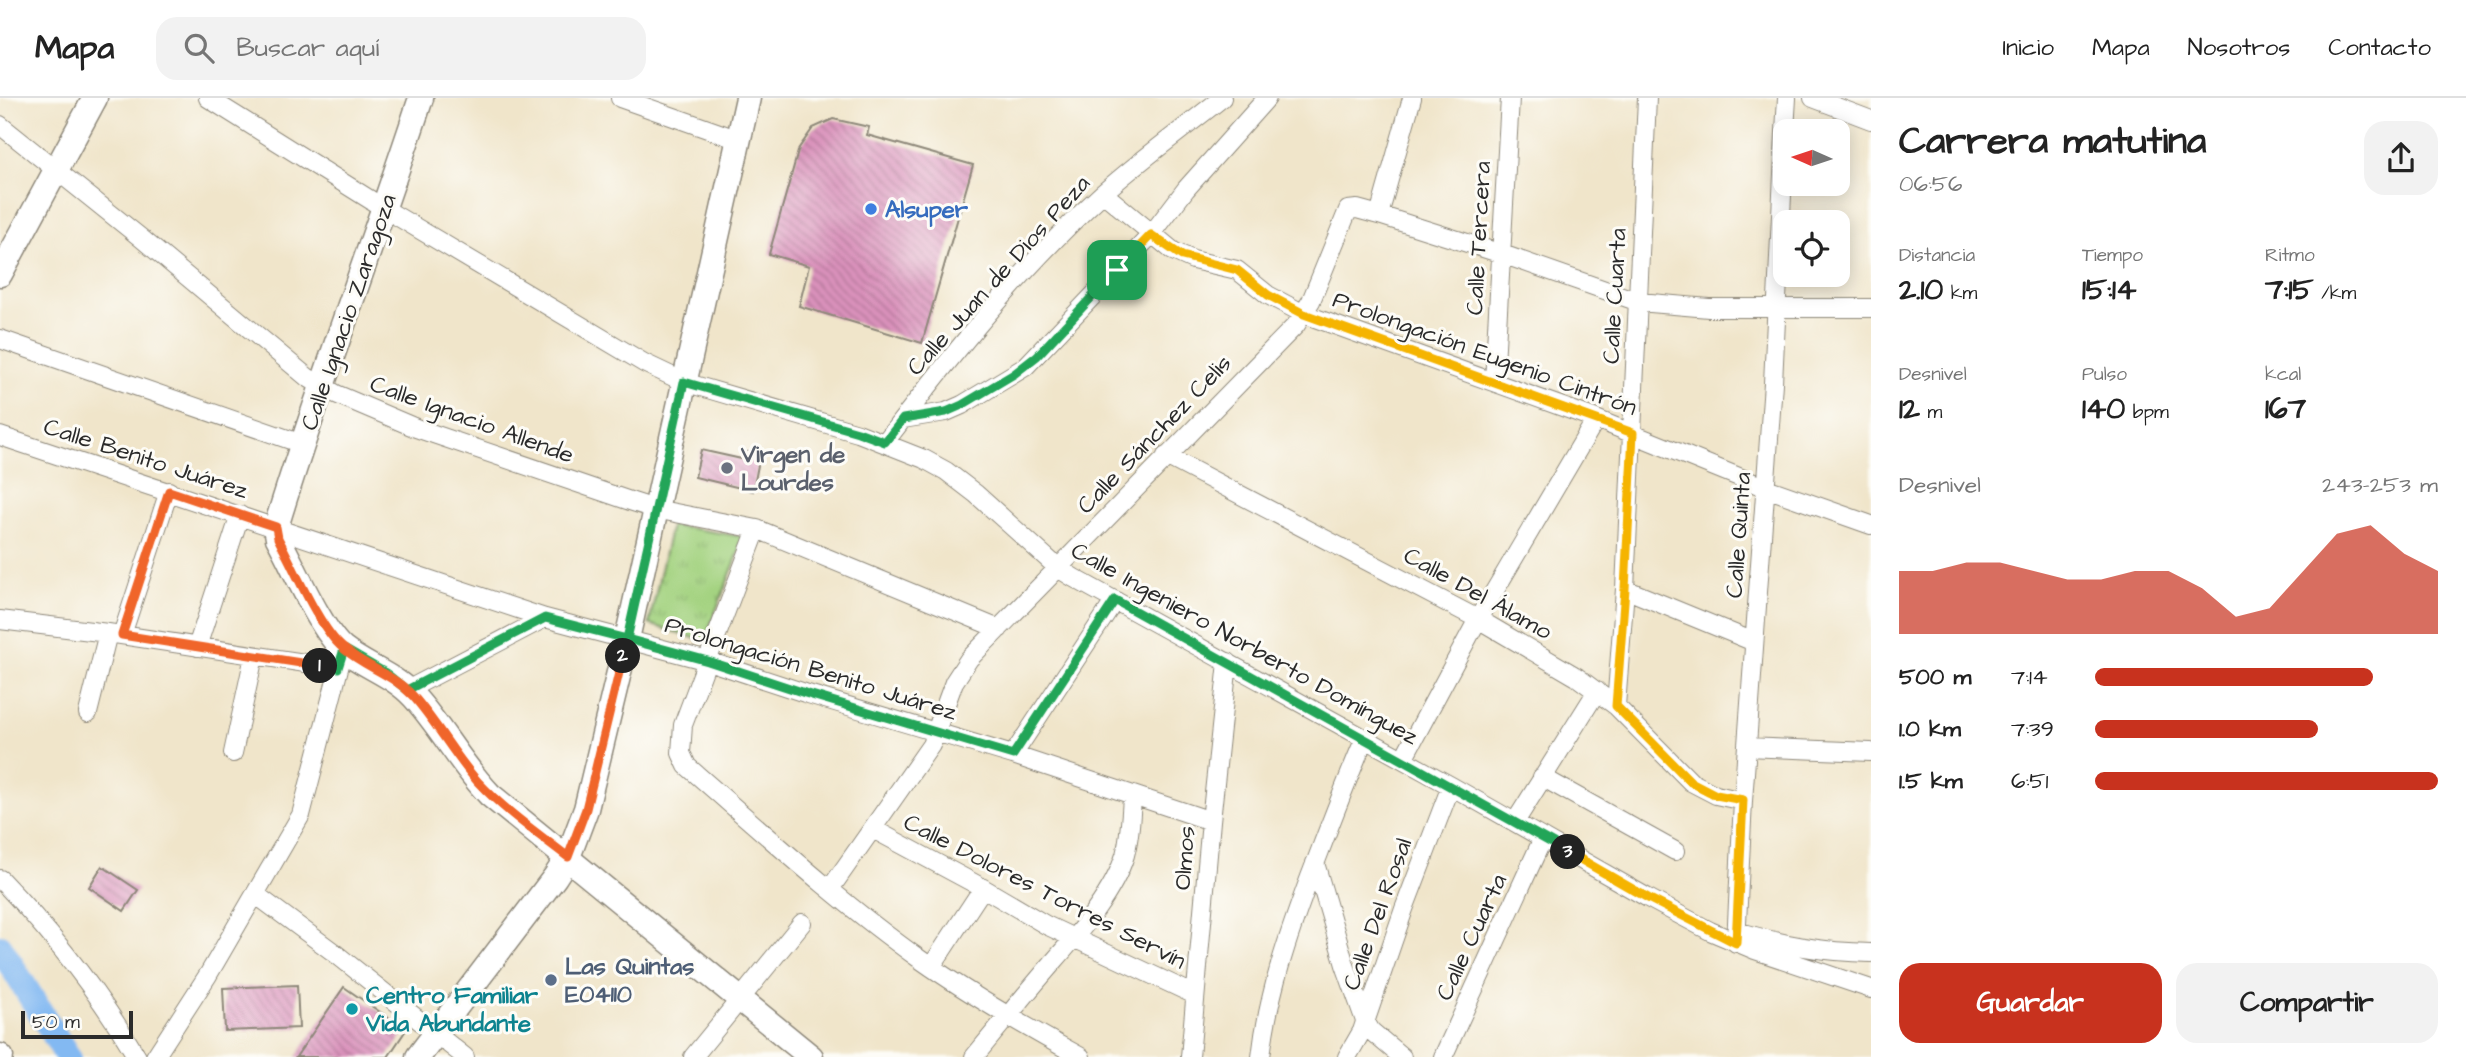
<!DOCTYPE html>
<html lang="es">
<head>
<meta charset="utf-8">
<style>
	:root { --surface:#fff; --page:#f2f2f2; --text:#222; --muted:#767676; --line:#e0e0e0; --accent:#c8321e }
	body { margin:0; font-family:"Architects Daughter",sans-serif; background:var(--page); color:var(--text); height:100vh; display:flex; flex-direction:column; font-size:26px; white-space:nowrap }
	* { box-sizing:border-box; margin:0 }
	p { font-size:23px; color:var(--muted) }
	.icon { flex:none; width:38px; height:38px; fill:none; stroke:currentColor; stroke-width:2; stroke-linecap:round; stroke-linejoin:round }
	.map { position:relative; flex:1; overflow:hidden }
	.sheet { display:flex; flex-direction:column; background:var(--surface); width:595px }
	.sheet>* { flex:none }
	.needle { width:46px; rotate:273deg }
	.fabs { position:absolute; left:1773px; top:21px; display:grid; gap:14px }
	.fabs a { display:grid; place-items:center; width:77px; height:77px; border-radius:14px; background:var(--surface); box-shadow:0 4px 18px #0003; font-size:35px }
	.scale { position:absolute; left:21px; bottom:18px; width:112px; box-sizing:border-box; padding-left:7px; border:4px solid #2b2b2b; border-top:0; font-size:19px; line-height:24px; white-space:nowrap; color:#2b2b2b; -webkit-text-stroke:5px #fdfcf7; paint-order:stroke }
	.pin { position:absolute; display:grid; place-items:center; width:60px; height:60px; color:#fff; margin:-30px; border-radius:14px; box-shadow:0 4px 10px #0006 }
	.km { position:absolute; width:35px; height:35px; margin:-18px; border-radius:50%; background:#222; color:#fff; font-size:19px; line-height:35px; text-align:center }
	.round { display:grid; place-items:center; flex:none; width:74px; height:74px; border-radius:21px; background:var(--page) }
	.overview { display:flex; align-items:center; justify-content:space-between; height:119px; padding:0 28px }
	h1 { font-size:38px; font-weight:800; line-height:52px }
	.stats { display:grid; grid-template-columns:repeat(3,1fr); gap:10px; height:119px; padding:7px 28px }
	.stats div { display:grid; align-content:center }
	.stats b { font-size:30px; font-weight:800 }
	.stats small { font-size:19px; font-weight:400 }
	.stats p { font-size:19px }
	.chart { height:196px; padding:14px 28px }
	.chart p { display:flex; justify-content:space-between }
	.chart svg { width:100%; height:126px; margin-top:7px; fill:var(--accent); opacity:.7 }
	.cta { display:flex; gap:14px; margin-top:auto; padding:14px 28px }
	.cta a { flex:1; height:80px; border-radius:21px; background:var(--accent); color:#fff; font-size:28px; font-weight:800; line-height:80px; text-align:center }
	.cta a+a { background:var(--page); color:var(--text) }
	ul { padding:0 28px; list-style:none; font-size:23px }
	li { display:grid; grid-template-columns:112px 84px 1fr; align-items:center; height:52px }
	li i { height:18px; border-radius:9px; background:var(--accent) }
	header { display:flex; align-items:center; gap:42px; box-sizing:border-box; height:98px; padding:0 35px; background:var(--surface); border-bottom:2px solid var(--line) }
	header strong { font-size:33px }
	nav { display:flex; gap:38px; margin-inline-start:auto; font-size:24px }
	.search { width:490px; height:63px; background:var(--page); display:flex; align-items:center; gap:18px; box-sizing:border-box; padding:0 24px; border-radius:21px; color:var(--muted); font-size:26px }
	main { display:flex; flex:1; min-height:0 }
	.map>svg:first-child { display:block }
	.grass { fill:url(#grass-tufts); stroke:#687f56; stroke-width:2 }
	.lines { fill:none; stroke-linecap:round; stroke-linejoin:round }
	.river { stroke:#83b9f2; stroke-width:26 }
	.building { fill:url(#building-back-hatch) }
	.street-casing { stroke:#8e887a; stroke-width:20 }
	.secondary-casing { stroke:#8e887a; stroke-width:27 }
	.street { stroke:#fff; stroke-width:18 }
	.secondary { stroke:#fff; stroke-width:24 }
	.split-1-casing { stroke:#fff; stroke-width:14 }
	.split-2-casing { stroke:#fff; stroke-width:14 }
	.split-3-casing { stroke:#fff; stroke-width:14 }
	.split-4-casing { stroke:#fff; stroke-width:14 }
	.split-1 { stroke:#22a559; stroke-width:9 }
	.split-2 { stroke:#f0652b; stroke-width:9 }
	.split-3 { stroke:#22a559; stroke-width:9 }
	.split-4 { stroke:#f5b400; stroke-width:9 }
	.shop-dot { fill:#3f7fe0; stroke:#fdfcf7; stroke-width:2.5 }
	.worship-dot { fill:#6b7280; stroke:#fdfcf7; stroke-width:2.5 }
	.service-dot { fill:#5c6f8a; stroke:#fdfcf7; stroke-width:2.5 }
	.culture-dot { fill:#0f9aa8; stroke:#fdfcf7; stroke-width:2.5 }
	.labels { text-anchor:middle; stroke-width:6; stroke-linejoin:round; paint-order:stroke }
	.shop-label { font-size:24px; font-weight:bold; fill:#366cbe; stroke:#fdfcf7; text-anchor:start }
	.street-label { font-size:24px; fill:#2b2b2b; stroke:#fdfcf7 }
	.worship-label { font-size:24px; font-weight:bold; fill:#5b616d; stroke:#fdfcf7; text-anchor:start }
	.service-label { font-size:24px; font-weight:bold; fill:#4e5e75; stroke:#fdfcf7; text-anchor:start }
	.culture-label { font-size:24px; font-weight:bold; fill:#0d838f; stroke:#fdfcf7; text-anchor:start }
</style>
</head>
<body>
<header>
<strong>Mapa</strong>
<div class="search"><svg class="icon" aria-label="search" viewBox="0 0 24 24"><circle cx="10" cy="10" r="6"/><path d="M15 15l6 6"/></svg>Buscar aquí</div>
<nav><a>Inicio</a><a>Mapa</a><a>Nosotros</a><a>Contacto</a></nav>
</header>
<main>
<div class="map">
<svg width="1871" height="959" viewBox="0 0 1871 959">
	<defs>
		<pattern id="grass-tufts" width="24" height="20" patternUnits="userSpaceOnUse" patternTransform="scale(1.75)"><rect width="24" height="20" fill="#a4d381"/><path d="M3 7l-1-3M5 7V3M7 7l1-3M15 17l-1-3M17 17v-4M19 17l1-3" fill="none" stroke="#8db570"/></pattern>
		<pattern id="building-back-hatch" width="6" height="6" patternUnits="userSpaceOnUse" patternTransform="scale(1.75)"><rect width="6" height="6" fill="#da91bb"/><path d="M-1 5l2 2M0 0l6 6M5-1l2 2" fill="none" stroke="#b17798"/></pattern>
	</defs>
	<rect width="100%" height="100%" fill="#fdfcf7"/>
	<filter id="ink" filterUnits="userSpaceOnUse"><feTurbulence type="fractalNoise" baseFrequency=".0143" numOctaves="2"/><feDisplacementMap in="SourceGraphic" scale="14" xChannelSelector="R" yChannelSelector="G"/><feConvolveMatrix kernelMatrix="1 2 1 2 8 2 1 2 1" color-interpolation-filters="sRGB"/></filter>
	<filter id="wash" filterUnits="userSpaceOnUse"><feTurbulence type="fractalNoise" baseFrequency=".00686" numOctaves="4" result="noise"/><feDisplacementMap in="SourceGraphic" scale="28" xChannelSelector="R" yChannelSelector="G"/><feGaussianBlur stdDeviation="1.57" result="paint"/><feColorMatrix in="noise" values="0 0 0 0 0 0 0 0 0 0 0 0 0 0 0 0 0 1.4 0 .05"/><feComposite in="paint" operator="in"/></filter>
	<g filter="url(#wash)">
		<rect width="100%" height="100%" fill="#f0e5ca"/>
		<!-- grass -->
		<path class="grass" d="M671,427l74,12 -41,104 -55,-17z"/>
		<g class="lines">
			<!-- river -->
			<path class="river" d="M0,849l68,110"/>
		</g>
		<g id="blocks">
			<!-- building -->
			<path class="building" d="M833,21l36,8 -2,8 106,30 -51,178 -123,-37 10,-40 -40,-12 30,-106 14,-20z
				M701,352l45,10 1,-8 13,3 -7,36 -58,-14z
				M102,768l36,24 -14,21 -35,-24z
				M297,887l2,43 -74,3 -2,-43z
				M344,889l62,43 -18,27h-92z"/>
		</g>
	</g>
	<g filter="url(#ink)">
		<use href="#blocks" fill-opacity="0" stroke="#8e887a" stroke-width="2"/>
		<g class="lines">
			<defs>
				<path id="street" d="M208,0l177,111 259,154 40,19 174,51 66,26 22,12 30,23 82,74 16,10 377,208 197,112 62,33 45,19 116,39
					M620,0l119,42
					M1813,0l58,22
					M0,27l141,113 166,139 29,17 80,34 217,74 22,7 102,20 242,100
					M1785,33l2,-33
					M1103,95l70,58 20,9 44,10 31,25 36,19 292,105 170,69 105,37
					M1379,117l33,-117
					M0,241l302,105
					M1494,284l16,-284
					M903,321l43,-7 16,-7 63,-38 126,-132 35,-46 81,-91
					M0,338l545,182 163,43 97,32 208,62 198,66
					M885,344c66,-86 136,-174 217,-248 38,-34 80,-64 120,-96
					M1166,358l312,163 99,58 39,29 75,76 25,13 27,6
					M757,431l-74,196 -2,28 6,13c76,66 151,135 234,194 51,36 105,67 160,97
					M1625,491l129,53
					M0,522l108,13 230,35
					M122,537l47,-144
					M197,549l43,-132
					M407,592l138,-72
					M1616,608l9,-117 22,-491
					M88,615l20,-80
					M1747,649l124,5
					M233,655l21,-97
					M1013,657l102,-155
					M1403,661l75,-140 118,-200
					M1542,679l133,74
					M1515,724l82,-131
					M873,731l110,59 63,37 149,70
					M1315,765l30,102 20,56 6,10 31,26
					M0,781c52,54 99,114 137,178
					M830,791l101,-144 23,-63 15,-23 327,-334 15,-24 37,-91 9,-1 22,6 123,39 137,48 70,6h162
					M255,796l81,60 129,103
					M1737,833c47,14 85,21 134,22
					M1736,845l7,-142 30,-418 12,-251
					M931,869l52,-79
					M155,959l53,-82 93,-160 43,-166
					M693,959l109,-134
					M974,959c23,-28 46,-56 69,-83 29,-34 69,-76 82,-119 5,-19 6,-39 7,-59
					M1190,959l21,-236 17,-159
					M1261,959c7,-63 27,-121 49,-180 18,-47 35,-93 55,-139
					M1347,959l15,-26 42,-122 47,-123
					M1443,959l100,-219"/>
				<path id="secondary" d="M421,0c-47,143 -101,285 -145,429l2,11c15,27 43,93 65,111 23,18 51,26 71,48 28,31 47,68 76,98l321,262
					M0,176l95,-176
					M0,958l1,1
					M418,959l137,-180 13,-20 18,-48 41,-170 121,-541"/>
			</defs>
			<!-- street casing -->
			<use href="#street" class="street-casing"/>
			<!-- secondary casing -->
			<use href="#secondary" class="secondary-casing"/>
			<!-- street -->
			<use href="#street" class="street"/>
			<!-- secondary -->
			<use href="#secondary" class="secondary"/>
		</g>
	</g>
	<g class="lines" filter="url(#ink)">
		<defs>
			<path id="split-1" d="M320,568l18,2 6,-19 43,25 20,16 138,-72 82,21 57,-257 174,50 27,10 18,-23 43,-7 16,-7 52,-31 23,-18 80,-86"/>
			<path id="split-2" d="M320,568l-198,-31 47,-144 107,36 2,11c15,28 42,92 65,110 22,19 50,26 70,48 24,27 41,59 65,86 26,28 59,51 90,75l18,-48 37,-153"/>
			<path id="split-3" d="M623,558l4,-17 81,22 97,32 208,62 102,-155 453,252"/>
			<path id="split-4" d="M1117,172l34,-35 31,21 55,14 31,25 36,19 329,119 -8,156 -9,117 75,76 25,13 27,5 -7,143 -88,-45 -80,-46"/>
		</defs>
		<!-- split-1 casing -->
		<use href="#split-1" class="split-1-casing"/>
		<!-- split-2 casing -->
		<use href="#split-2" class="split-2-casing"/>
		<!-- split-3 casing -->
		<use href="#split-3" class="split-3-casing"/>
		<!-- split-4 casing -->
		<use href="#split-4" class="split-4-casing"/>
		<!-- split-1 -->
		<use href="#split-1" class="split-1"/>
		<!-- split-2 -->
		<use href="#split-2" class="split-2"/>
		<!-- split-3 -->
		<use href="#split-3" class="split-3"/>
		<!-- split-4 -->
		<use href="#split-4" class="split-4"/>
	</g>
	<!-- markers -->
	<circle class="shop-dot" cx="871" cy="111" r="7"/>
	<circle class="worship-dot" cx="727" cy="370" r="7"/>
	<circle class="service-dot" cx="551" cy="882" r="7"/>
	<circle class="culture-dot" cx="352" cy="911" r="7"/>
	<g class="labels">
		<!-- shop labels -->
		<g class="shop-label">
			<text x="885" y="119">Alsuper</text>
		</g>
		<!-- street labels -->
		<g class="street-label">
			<text transform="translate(1478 140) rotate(-87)" y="8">Calle Tercera</text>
			<text transform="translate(998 177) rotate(-48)" y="8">Calle Juan de Dios Peza</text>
			<text transform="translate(1614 198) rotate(-87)" y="8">Calle Cuarta</text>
			<text transform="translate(348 214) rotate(-71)" y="8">Calle Ignacio Zaragoza</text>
			<text transform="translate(1485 255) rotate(20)" y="8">Prolongación Eugenio Cintrón</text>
			<text transform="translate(472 321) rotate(20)" y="8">Calle Ignacio Allende</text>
			<text transform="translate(1154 336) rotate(-46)" y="8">Calle Sánchez Celis</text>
			<text transform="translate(146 360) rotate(18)" y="8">Calle Benito Juárez</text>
			<text transform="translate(1738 437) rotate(-86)" y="8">Calle Quinta</text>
			<text transform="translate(1478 495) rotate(29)" y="8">Calle Del Álamo</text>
			<text transform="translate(1245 545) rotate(29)" y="8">Calle Ingeniero Norberto Domínguez</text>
			<text transform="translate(811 570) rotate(17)" y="8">Prolongación Benito Juárez</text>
			<text transform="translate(1184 760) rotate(-86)" y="8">Olmos</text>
			<text transform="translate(1045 793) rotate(27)" y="8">Calle Dolores Torres Servín</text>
			<text transform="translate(1377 816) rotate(-70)" y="8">Calle Del Rosal</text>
			<text transform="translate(1471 839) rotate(-65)" y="8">Calle Cuarta</text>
		</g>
		<!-- worship labels -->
		<g class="worship-label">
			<text x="741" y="364">Virgen de<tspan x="741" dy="28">Lourdes</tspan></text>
		</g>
		<!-- service labels -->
		<g class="service-label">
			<text x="565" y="876">Las Quintas<tspan x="565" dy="28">E04110</tspan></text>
		</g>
		<!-- culture labels -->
		<g class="culture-label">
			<text x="366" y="905">Centro Familiar<tspan x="366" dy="28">Vida Abundante</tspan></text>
		</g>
	</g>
</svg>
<div class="fabs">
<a><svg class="needle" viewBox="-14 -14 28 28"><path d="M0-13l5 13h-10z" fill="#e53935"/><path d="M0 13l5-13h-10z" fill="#767676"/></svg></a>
<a><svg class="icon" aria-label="locate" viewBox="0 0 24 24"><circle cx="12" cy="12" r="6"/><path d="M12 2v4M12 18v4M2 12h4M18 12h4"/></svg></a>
</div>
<div class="scale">50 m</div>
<div class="pin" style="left:1117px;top:172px;background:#1e9e55"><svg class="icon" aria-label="arrive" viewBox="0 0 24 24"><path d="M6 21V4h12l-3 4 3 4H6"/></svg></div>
<b class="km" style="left:320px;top:568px">1</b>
<b class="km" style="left:623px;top:558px">2</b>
<b class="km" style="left:1568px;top:754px">3</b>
</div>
<section class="sheet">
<div class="overview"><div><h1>Carrera matutina</h1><p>06:56</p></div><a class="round"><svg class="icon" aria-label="share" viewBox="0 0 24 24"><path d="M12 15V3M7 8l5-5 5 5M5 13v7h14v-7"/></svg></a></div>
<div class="stats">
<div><p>Distancia</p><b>2.10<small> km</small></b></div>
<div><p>Tiempo</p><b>15:14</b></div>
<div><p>Ritmo</p><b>7:15<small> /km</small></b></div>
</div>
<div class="stats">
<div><p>Desnivel</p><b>12<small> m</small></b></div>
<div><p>Pulso</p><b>140<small> bpm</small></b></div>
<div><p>kcal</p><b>167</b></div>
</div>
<div class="chart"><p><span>Desnivel</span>243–253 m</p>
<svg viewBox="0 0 160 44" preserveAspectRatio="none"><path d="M0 44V22L10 22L20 19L30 19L40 22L50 25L60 25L70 22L80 22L90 28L100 38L110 35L120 22L130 9L140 6L150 16L160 22V44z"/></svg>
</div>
<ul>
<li><b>500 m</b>7:14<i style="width:81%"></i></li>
<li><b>1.0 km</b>7:39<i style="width:65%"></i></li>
<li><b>1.5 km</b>6:51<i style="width:100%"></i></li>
</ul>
<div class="cta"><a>Guardar</a><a>Compartir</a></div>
</section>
</main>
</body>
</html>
